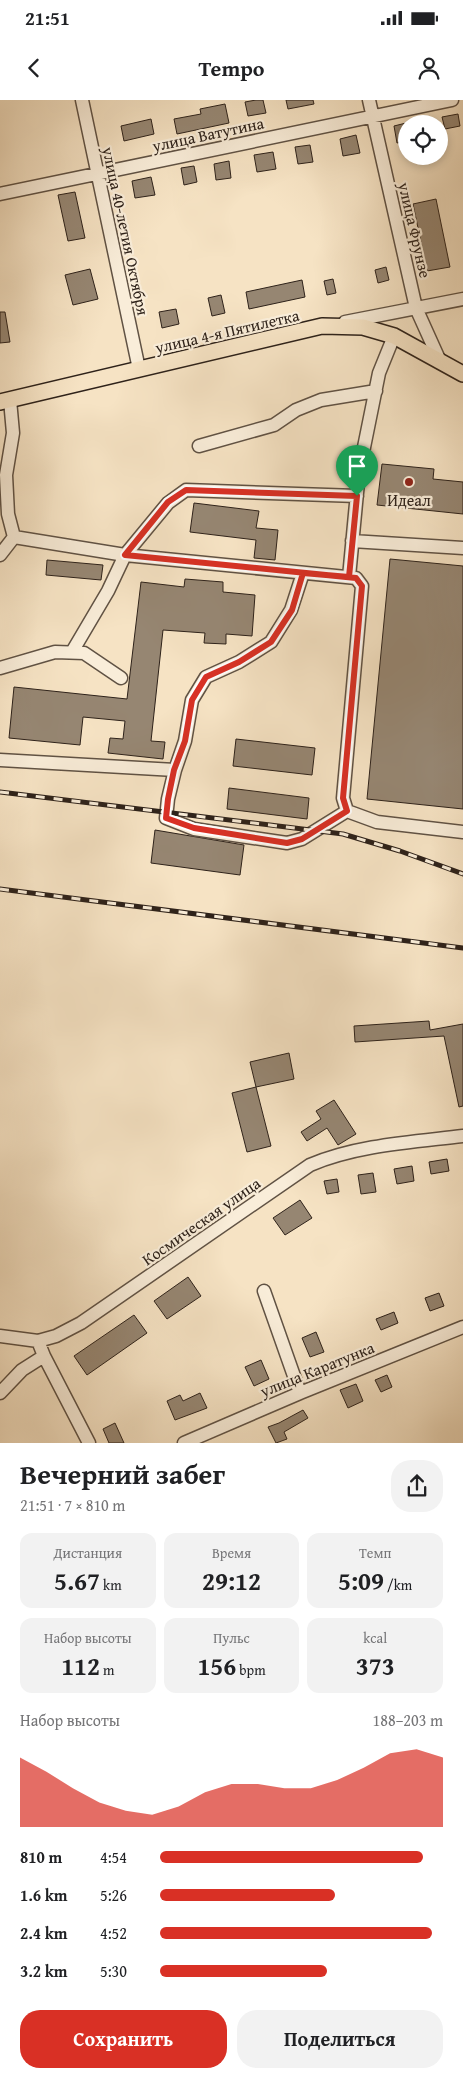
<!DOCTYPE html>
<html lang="ru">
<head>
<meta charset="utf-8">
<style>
	:root { --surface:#fff; --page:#f2f2f2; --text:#202124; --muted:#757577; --accent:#d93025 }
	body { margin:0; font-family:"Gentium Book Plus",serif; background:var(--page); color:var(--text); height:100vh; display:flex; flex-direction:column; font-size:19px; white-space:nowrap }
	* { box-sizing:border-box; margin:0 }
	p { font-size:16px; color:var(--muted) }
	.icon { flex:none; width:28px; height:28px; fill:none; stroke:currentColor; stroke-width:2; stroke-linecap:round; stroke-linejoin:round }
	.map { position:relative; height:1343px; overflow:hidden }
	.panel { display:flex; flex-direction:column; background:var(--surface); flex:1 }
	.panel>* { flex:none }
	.buttons { position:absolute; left:398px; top:15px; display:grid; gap:10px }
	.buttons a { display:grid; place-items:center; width:50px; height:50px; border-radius:50%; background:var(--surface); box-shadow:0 2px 8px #0003; font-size:25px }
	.pin { position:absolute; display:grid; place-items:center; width:42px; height:42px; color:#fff; margin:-51px -21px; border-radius:50% 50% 50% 0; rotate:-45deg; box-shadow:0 0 5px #0007 }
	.pin .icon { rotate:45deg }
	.round { display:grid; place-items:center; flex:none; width:52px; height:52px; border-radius:20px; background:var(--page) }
	.head { display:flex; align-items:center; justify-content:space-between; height:85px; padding:0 20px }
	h1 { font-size:28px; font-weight:800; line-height:38px }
	.figures { display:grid; grid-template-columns:repeat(3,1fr); gap:8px; height:85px; padding:5px 20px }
	.figures div { display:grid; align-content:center; border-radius:12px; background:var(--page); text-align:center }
	.figures b { font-size:25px; font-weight:800 }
	.figures small { font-size:14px; font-weight:400 }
	.figures p { font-size:14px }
	.chart { height:140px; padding:10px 20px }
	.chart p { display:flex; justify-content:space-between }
	.chart svg { width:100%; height:90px; margin-top:5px; fill:var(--accent); opacity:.7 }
	.cta { display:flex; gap:10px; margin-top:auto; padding:10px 20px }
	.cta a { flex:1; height:58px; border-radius:20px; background:var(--accent); color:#fff; font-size:20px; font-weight:800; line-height:58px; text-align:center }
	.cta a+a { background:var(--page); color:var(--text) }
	ul { padding:0 20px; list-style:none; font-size:16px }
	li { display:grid; grid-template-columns:80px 60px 1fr; align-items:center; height:38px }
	li i { height:12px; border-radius:6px; background:var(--accent) }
	.status { display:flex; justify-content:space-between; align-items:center; height:35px; padding:0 25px; background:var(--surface); direction:ltr }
	.status svg { height:14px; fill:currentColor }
	header { display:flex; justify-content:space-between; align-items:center; height:65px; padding:0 20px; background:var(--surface); font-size:22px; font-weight:800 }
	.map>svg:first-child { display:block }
	.building { fill:#968672; stroke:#2e221a }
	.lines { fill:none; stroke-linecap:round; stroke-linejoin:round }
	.minor-casing { stroke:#605244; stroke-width:15 }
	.major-casing { stroke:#2e221a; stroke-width:18 }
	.minor { stroke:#f9edd9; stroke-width:12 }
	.major { stroke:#f6e3c4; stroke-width:15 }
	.rail-casing { stroke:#2e221a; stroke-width:5 }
	.rail { stroke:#f9edd9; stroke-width:3; stroke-dasharray:9; stroke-linecap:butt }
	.route-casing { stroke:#fff; stroke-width:10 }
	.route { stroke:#d93025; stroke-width:6 }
	.poi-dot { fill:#8f2418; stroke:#f9edd9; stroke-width:2 }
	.labels { text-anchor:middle; stroke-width:4.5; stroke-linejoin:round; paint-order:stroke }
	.street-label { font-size:16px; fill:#2e221a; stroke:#f9edd9 }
	.poi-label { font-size:16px; fill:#2e221a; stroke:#f9edd9 }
</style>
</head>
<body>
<div class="status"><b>21:51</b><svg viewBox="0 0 49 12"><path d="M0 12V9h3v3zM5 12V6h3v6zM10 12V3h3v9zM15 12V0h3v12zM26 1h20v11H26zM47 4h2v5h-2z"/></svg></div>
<header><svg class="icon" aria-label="back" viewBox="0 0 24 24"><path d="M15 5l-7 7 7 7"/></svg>Tempo<svg class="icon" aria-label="person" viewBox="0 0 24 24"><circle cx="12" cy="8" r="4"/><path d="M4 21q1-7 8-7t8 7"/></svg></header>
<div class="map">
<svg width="463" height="1343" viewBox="0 0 463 1343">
	<rect width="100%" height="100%" fill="#f6e3c4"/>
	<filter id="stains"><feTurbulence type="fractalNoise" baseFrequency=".004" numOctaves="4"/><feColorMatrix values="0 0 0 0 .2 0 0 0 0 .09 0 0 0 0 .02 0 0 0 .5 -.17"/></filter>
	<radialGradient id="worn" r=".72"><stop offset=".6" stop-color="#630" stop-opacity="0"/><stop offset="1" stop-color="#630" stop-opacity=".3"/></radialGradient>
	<!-- building -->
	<path class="building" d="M256,0h7l3,13 -18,3 -3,-14z
		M286,0h27l1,4 -26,5z
		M225,4l4,19 -52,11 -3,-15 27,-5 -1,-5z
		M458,14l2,12 -15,3 -3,-12z
		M151,19l3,15 -30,7 -3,-15z
		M406,23v18l-9,2 -3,-17z
		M356,35l4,18 -17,3 -3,-17z
		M310,45l3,17 -15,2 -3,-17z
		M273,52l3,17 -19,3 -3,-17z
		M229,61l2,17 -15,2 -2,-16z
		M194,66l3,16 -13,3 -3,-17z
		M151,77l4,18 -20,3 -3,-17z
		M75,92l10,46 -17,3 -10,-46z
		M436,99l14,68 -23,4 -14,-67z
		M386,167l3,13 -11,3 -3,-13z
		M90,169l8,30 -25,6 -8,-30z
		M333,179l3,14 -9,2 -3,-14z
		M302,180l3,17 -56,12 -3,-17z
		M221,195l4,18 -13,3 -4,-18z
		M176,209l3,15 -17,4 -3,-16z
		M0,212h5l5,30 -10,1z
		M382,364l52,5 -1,10 30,3v32l-86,-9z
		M194,403l65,8 -3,17 22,2 -3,30 -21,-2 2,-18 -66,-8z
		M390,459l73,7v243l-96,-10z
		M47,460l56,5 -2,15 -55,-5z
		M185,479l38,3v10l32,3 -3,41 -26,-2v10l-22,-1 1,-10 -42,-3 -12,111 14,1 -2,17 -55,-6 2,-15 13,1 2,-18 -42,-4 -3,28 -71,-7 5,-51 113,12 14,-117 43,5z
		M236,639l79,9 -3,27 -79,-9z
		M229,688l80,10 -2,21 -80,-10z
		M155,730l89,15 -4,30 -89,-12z
		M429,921l1,9 33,-6v82l-4,1 -15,-71 -89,6 -1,-16z
		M289,953l5,26 -38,8 -6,-25z
		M256,987l15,59 -24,6 -15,-59z
		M334,1000l22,34 -18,11 -11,-17 -20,13 -6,-9 20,-13 -5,-8z
		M447,1059l2,12 -18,3 -2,-12z
		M412,1066l2,15 -17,3 -3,-15z
		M373,1073l3,19 -15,2 -3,-19z
		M337,1079l2,13 -12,2 -3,-13z
		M300,1100l12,18 -27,17 -12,-17z
		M188,1177l13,19 -34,23 -13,-18z
		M439,1193l5,13 -14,5 -5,-13z
		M394,1212l4,11 -17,7 -5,-11z
		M134,1215l13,18 -60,42 -13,-19z
		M316,1232l8,20 -14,5 -8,-19z
		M261,1260l8,19 -15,7 -9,-19z
		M387,1275l5,12 -11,5 -6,-12z
		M356,1284l7,17 -15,7 -8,-18z
		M200,1293l7,15 -32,12 -8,-19 13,-6 3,6z
		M303,1310l5,8 -24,14 3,7 -11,4 -8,-16 11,-4z
		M115,1323l9,20h-15l-6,-14z"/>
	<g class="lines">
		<defs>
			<path id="minor" d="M82,0l57,269
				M369,0l47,208 23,51
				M0,94l452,-94
				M345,222l118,-23
				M199,346l75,-21 22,-15 25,-10 55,-9
				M14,437l111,18 231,23 6,8 -19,212 4,13 30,11 86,10
				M352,441l111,7
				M0,455l14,-18 -6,-23 -2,-39 7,-42 -3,-33
				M303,473l-12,37 -20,32 -32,20 -33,15 -14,23 -7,41 -10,29 -7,29 -2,19 28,11 93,14 15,-4 45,-28
				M349,477l10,-105 20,-99 15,-37
				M72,552l36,-61 17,-36 43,-52 18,-13 171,6
				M0,568l55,-16 29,1 37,25
				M0,660l175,10
				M264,1191l36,102
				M0,1236l38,5
				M44,1256l45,87
				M0,1293l22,-23 22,-14 -6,-15 18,-5 25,-13 229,-158c47,-20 103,-23 153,-29
				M184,1343l116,-50 163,-66"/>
			<path id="major" d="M0,302l322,-76 41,1 31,9 69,38"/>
		</defs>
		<!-- minor casing -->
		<use href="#minor" class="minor-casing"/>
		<!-- major casing -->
		<use href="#major" class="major-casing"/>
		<!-- minor -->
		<use href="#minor" class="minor"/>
		<!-- major -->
		<use href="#major" class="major"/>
		<defs>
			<path id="rail" d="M0,692l343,42 57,17 63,23
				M0,789l463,59"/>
		</defs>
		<!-- rail casing -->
		<use href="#rail" class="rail-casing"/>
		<!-- rail -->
		<use href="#rail" class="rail"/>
	</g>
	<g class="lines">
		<defs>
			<path id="route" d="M357,396l-171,-6 -18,12 -43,53 231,23 6,8 -19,212 4,13 -45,28 -15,4 -93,-15 -28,-10 2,-19 6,-29 11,-29 7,-41 14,-23 33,-15 32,-20 21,-32 11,-37 46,4 8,-81"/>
		</defs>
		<!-- route casing -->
		<use href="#route" class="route-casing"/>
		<!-- route -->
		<use href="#route" class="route"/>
	</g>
	<!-- markers -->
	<circle class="poi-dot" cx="409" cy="382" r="5"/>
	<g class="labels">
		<!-- street labels -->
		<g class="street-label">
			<text transform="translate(208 34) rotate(-12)" y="6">улица Ватутина</text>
			<text transform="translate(415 130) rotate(77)" y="6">улица Фрунзе</text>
			<text transform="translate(126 131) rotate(78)" y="6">улица 40-летия Октября</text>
			<text transform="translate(227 231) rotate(-13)" y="6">улица 4-я Пятилетка</text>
			<text transform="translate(201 1121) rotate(-35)" y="6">Космическая улица</text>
			<text transform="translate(317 1269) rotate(-22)" y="6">улица Каратунка</text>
		</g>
		<!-- poi labels -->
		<g class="poi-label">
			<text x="409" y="406">Идеал</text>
		</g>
	</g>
	<rect width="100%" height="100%" filter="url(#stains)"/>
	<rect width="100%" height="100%" fill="url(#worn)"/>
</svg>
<div class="buttons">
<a><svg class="icon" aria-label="locate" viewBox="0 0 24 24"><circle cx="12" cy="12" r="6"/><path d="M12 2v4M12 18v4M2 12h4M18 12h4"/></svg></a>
</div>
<div class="pin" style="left:357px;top:396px;background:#1e9e55"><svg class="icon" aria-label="arrive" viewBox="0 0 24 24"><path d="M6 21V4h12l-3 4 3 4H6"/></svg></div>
</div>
<section class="panel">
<div class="head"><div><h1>Вечерний забег</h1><p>21:51 · 7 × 810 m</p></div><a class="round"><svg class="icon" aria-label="share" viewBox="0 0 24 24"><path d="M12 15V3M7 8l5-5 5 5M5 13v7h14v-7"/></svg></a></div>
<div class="figures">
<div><p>Дистанция</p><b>5.67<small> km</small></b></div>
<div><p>Время</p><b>29:12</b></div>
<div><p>Темп</p><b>5:09<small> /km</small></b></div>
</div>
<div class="figures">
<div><p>Набор высоты</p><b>112<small> m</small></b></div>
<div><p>Пульс</p><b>156<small> bpm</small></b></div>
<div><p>kcal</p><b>373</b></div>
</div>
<div class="chart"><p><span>Набор высоты</span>188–203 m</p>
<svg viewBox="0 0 160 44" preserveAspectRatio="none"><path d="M0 44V10L10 17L20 25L30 32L40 36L50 38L60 34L70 27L80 23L90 23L100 25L110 25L120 21L130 15L140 8L150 6L160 10V44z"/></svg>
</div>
<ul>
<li><b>810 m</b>4:54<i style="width:93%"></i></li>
<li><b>1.6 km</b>5:26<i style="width:62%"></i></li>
<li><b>2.4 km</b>4:52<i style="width:96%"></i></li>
<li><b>3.2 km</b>5:30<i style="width:59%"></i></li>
</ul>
<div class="cta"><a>Сохранить</a><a>Поделиться</a></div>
</section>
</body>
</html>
